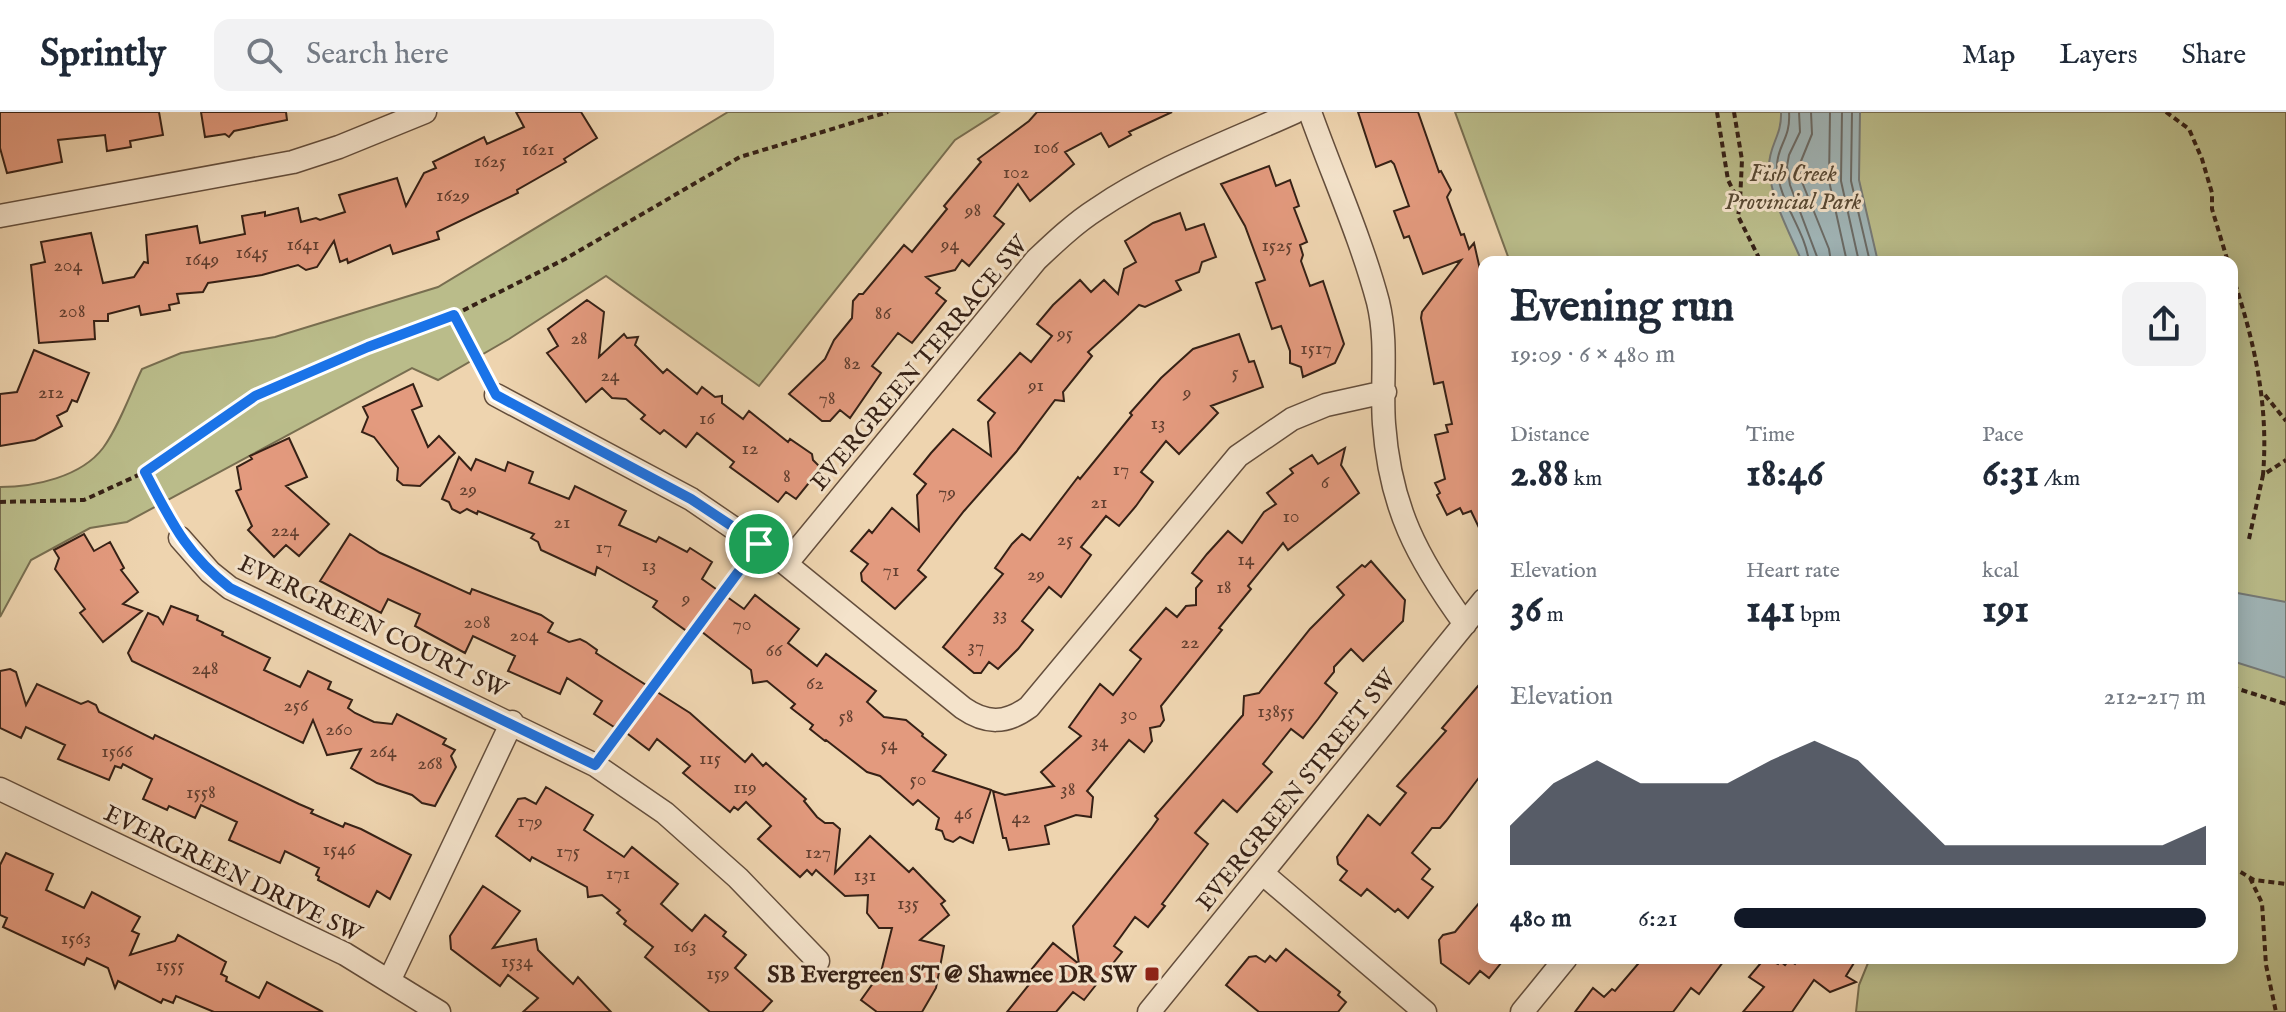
<!DOCTYPE html>
<html lang="en">
<head>
<meta charset="utf-8">
<style>
	:root { --surface:#fff; --page:#f2f2f3; --text:#1f2937; --muted:#747a83; --line:#e0e1e3; --accent:#111827 }
	body { margin:0; font-family:"IM FELL English",serif; background:var(--page); color:var(--text); height:100vh; display:flex; flex-direction:column; font-size:30px; white-space:nowrap }
	* { box-sizing:border-box; margin:0 }
	p { font-size:26px; color:var(--muted) }
	.icon { flex:none; width:44px; height:44px; fill:none; stroke:currentColor; stroke-width:2; stroke-linecap:round; stroke-linejoin:round }
	.map { position:relative; flex:1; overflow:hidden }
	.sheet { position:absolute; left:1478px; top:144px; width:760px; height:708px; display:flex; flex-direction:column; background:var(--surface); border-radius:16px; box-shadow:0 4px 20px #0003 }
	.sheet>* { flex:none }
	.pin { position:absolute; display:grid; place-items:center; width:68px; height:68px; color:#fff; margin:-34px; border:4px solid #fff; border-radius:50%; box-shadow:0 2px 8px #0007 }
	.round { display:grid; place-items:center; flex:none; width:84px; height:84px; border-radius:16px; background:var(--page) }
	.headline { display:flex; align-items:center; justify-content:space-between; height:136px; padding:0 32px }
	h1 { font-size:44px; font-weight:700; line-height:60px }
	.metrics { display:grid; grid-template-columns:repeat(3,1fr); gap:12px; height:136px; padding:8px 32px }
	.metrics div { display:grid; align-content:center }
	.metrics b { font-size:40px; font-weight:700 }
	.metrics small { font-size:22px; font-weight:400 }
	.metrics p { font-size:22px }
	.chart { height:224px; padding:16px 32px }
	.chart p { display:flex; justify-content:space-between }
	.chart svg { width:100%; height:144px; margin-top:8px; fill:var(--accent); opacity:.7 }
	ul { padding:0 32px; list-style:none; font-size:26px }
	li { display:grid; grid-template-columns:128px 96px 1fr; align-items:center; height:60px }
	li i { height:20px; border-radius:10px; background:var(--accent) }
	header { display:flex; align-items:center; gap:48px; box-sizing:border-box; height:112px; padding:0 40px; background:var(--surface); border-bottom:2px solid var(--line) }
	header strong { font-size:38px }
	nav { display:flex; gap:44px; margin-inline-start:auto; font-size:28px }
	.search { width:560px; height:72px; background:var(--page); display:flex; align-items:center; gap:20px; box-sizing:border-box; padding:0 28px; border-radius:16px; color:var(--muted); font-size:30px }
	.map>svg:first-child { display:block }
	.green { fill:#babc8a; stroke:#786e50; stroke-width:2 }
	.water { fill:#a0b5b7; stroke:#767a77; stroke-width:2 }
	.lines { fill:none; stroke-linecap:round; stroke-linejoin:round }
	.shore { stroke:#6b6b66; stroke-width:2 }
	.building { fill:#e39a7e; stroke:#362116; stroke-width:2 }
	.minor-casing { stroke:#644e3c; stroke-width:25 }
	.path { stroke:#362116; stroke-width:4; stroke-dasharray:6 4; stroke-linecap:butt }
	.minor { stroke:#f4e3cb; stroke-width:22 }
	.route-casing { stroke:#fff; stroke-width:16 }
	.route { stroke:#1a73e8; stroke-width:10 }
	.poi-dot { fill:#8f2418; stroke:#f4e3cb; stroke-width:3 }
	.labels { text-anchor:middle; stroke-width:6; stroke-linejoin:round; paint-order:stroke }
	.number-label { font-size:20px; fill:#613f30 }
	.park-label { font-size:24px; font-style:italic; fill:#574833; stroke:#f4e3cb }
	.street-label { font-size:24px; fill:#362116; stroke:#f4e3cb }
	.poi-label { font-size:24px; font-weight:bold; fill:#362116; stroke:#f4e3cb; text-anchor:end }
</style>
</head>
<body>
<header>
<strong>Sprintly</strong>
<div class="search"><svg class="icon" aria-label="search" viewBox="0 0 24 24"><circle cx="10" cy="10" r="6"/><path d="M15 15l6 6"/></svg>Search here</div>
<nav><a>Map</a><a>Layers</a><a>Share</a></nav>
</header>
<div class="map">
<svg width="2286" height="900" viewBox="0 0 2286 900">
	<rect width="100%" height="100%" fill="#eed4af"/>
	<filter id="stains"><feTurbulence type="fractalNoise" baseFrequency=".0025" numOctaves="4"/><feColorMatrix values="0 0 0 0 .2 0 0 0 0 .09 0 0 0 0 .02 0 0 0 .5 -.17"/></filter>
	<radialGradient id="worn" r=".72"><stop offset=".6" stop-color="#630" stop-opacity="0"/><stop offset="1" stop-color="#630" stop-opacity=".3"/></radialGradient>
	<!-- green -->
	<path class="green" d="M728,0h271l-44,28 -196,246 -153,-110 -97,63 -71,41 -26,-12 -285,154 -37,6 -59,32 -31,57v-130c34,0 81,-10 103,-39 16,-22 27,-54 39,-79l39,-16 94,-16 163,-50z
		M1455,0h831v900h-430l3,-27 11,-27h362v-696h-722z"/>
	<!-- water -->
	<path class="water" d="M1781,0h79l-1,68 19,82h-76c-12,-29 -32,-63 -33,-96 0,-21 13,-30 12,-54z
		M2232,480l54,10v76l-54,-17z"/>
	<g class="lines">
		<!-- shore -->
		<path class="shore" d="M1789,0c2,27 -12,33 -12,54 1,35 28,63 32,96
			M1799,0l1,20 -11,23 -2,11 3,19 29,77
			M1811,0l1,22 -13,32 3,16 27,67 2,13
			M1830,0l-1,69 18,81
			M1842,0l-1,69 18,81
			M1852,0l-1,69 19,81"/>
	</g>
	<!-- building -->
	<path class="building" d="M0,0h159l4,23 -33,6 1,6 -24,4 -2,-16 -47,5 4,22 -55,11 -7,-25z
		M201,0h85l1,8 -53,11 -5,6 -4,-3 -20,3z
		M516,0h65l16,26 -33,21 2,3 -49,28 1,3 -81,39 2,7 -46,15 -3,-9 -42,18 -1,-4 -7,3 -6,-21 -17,26 -11,3 -8,-5 -36,10 -54,8 -5,9 -26,2 2,9 -10,2 1,5 -29,5 -2,-9 -31,8v7h-14l1,18 -56,4 -8,-78 14,-3 -4,-20 50,-9 12,50 31,-6 10,-15 4,1 -2,-28 51,-9 3,17 45,-9 -3,-18 23,-4v4l33,-8 3,14 15,-4 4,2 25,-8 -6,-17 58,-17 9,28 18,-33 12,-5 -3,-6 51,-25 3,7 37,-17z
		M1037,0h135l-43,20 2,3 -22,12 -8,-14 -36,19 9,12 -44,37 -12,-17 -24,32 10,8 -35,42 -7,-6 -7,10 -29,7 14,11 -4,5 10,8 -34,42 -14,-10 -26,33 9,7 -31,45 -10,-8 -10,11h-8l-33,-27 36,-35 9,-19 18,-22 1,-17 6,-7h4l41,-49 8,7 35,-43 -3,-3 37,-44 -3,-3 51,-38z
		M1358,0h60l21,60 2,-1 10,19 -4,7 14,38 3,-1 5,15 5,-6 10,44v48l-4,1 4,16v186l-13,-27 -8,3 -3,-6 -13,7 -10,-20 3,-2 -5,-10 10,-4 -10,-44 13,-3 -2,-7 6,-1 -9,-42 -9,2 -13,-66 1,-6 39,-52 -38,14 -14,-38 -5,2 -10,-27 15,-5 -15,-42 -3,-3 -15,6z
		M1269,54l7,20 14,-6 9,26 -5,2 13,34 -7,3 3,10 -2,6 9,25 13,-5 21,63 -9,19 -32,14 -2,-10 -11,-4v-12l-9,-25 -9,3 -16,-46 9,-3 -20,-54 -24,-42z
		M1180,101l6,17 18,-6 12,33 -14,5 -3,10 -23,9 5,9 -36,17 -6,-2 -51,47 4,4 -29,36 1,9 -9,-1 -39,52 -52,59 -46,59 8,7 -31,32 -33,-28 -1,-8 7,-9 -17,-13 18,-21 3,3 20,-25 27,23 -2,-36 9,-11 -12,-10 17,-21 22,-24 38,27 -3,-34 7,-9 -17,-13 42,-47 11,9 21,-26 -15,-12 16,-19 27,-25 11,12 13,-12 14,14 6,-25 12,-7 -11,-21 28,-18z
		M587,188l17,12 -5,45 25,-23 3,4 11,-1 -3,8 28,28 4,-4 30,25 5,-7 13,10 7,-1v7l21,16 6,-8 39,31 2,-3 22,15 1,6 8,8 -25,31 -10,-7 -8,10 -48,-35 4,-5 -37,-29 -11,14 -22,-17 -4,4 -19,-15 4,-4 -19,-16 -14,-1 -10,-10 -16,14 -39,-49 11,-7 -10,-17z
		M1239,222l10,28 5,-1 9,26 -52,19 7,7 -39,41 -13,-13 -25,31 12,10 -17,24 -17,20 -13,-10 -25,31 10,8 -30,42 -12,-10 -27,34 11,9 -15,19 -20,20 -9,-7 -8,11h-7l-31,-26 60,-73 -8,-6 17,-24 10,-10 8,6 48,-63 2,2 52,-64 -2,-2 31,-35 32,-29z
		M34,238l55,23 -12,29 -5,-2 -5,11 -10,5 5,10 -27,14 -35,6v-52l17,-2z
		M413,272l9,22 -10,4 16,37 11,-11 16,17 -35,33 -17,-1 -6,-5 1,-12 -24,-31 -12,-5 6,-15 -5,-10z
		M289,326l18,39 -21,9 43,38 -30,32 -13,-11 -12,12 -26,-27 4,-4 -16,-35 5,-2 -4,-22 15,-8 -2,-3z
		M1345,336l-4,17 18,28 -71,57 -5,-7 -35,43 3,3 -32,39 3,2 -61,76 3,14 -4,6 -10,2 2,13 -8,11 -15,-12 -42,51 6,6 -2,20 -15,-2 -31,11 4,18 -40,6 -3,-12h-3l-10,-47 12,4 49,-9 -13,-14 40,-36 -12,-9 31,-43 13,11 28,-36 -11,-9 36,-42 11,9 9,-11 10,-1v-17l6,-7 -10,-8 15,-19 21,-23 14,12 22,-31 12,-8 -9,-11 26,-20 -3,-4 22,-14 6,9z
		M459,345l12,13 5,-11 29,12 3,-9 25,10 -4,11 40,16 6,-13 51,25 -7,14 37,17 3,-5 28,15 3,-4 22,14 -10,17 42,30 11,-14 44,34 -11,14 29,23 9,-12 50,37 -9,11 17,15 22,3 17,14 -1,2 24,19 -13,16 58,19 -18,53 -13,-6 -7,5 -8,-3 -3,-8 -6,-2 3,-11 -21,-18 -5,5 -33,-29 -13,-4 -41,-32 -1,1 -15,-12 3,-4 -22,-17 4,-4 -28,-23 -14,2 -2,-13 -58,-45 -5,7 -35,-25 4,-6 -60,-34 -2,8 -54,-25 -3,-8 -7,-4 3,-4 -56,-23 -1,3 -10,-5 -7,4 -8,-4 -3,-7 -7,-3z
		M84,422l10,17 16,-9 14,26 -3,2 17,22 -15,12 19,7 -39,31 -23,-29 5,-4 -30,-40 4,-11 -5,-8z
		M350,422l30,19 90,41 2,-5 69,26 12,8 -5,9 21,10 11,-3 6,3 11,8 -1,3 94,60 55,49 7,-8 11,12 3,-3 40,36 -2,2 13,16 8,6h8l7,6 -5,44 35,-37 39,36 4,-4 32,33 -4,3 8,11 -29,25 24,6 -8,42 -14,24h-45l-16,-12 20,-28 11,-44h-13l-12,-15 1,-18 -23,1 -29,-26 -4,5 -5,-5 -7,7 -42,-38 13,-13 -25,-24 -8,8 -4,-3 -4,5 -47,-39 7,-7 -33,-27 -8,11 -33,-25 -2,2 -20,-13 8,-13 -35,-23 -7,16 -52,-23 7,-15 -42,-20 -8,17 -50,-27 5,-12 -32,-15 -7,14 -61,-32z
		M1371,449l34,39 -2,21 -40,40 -12,-12 -17,18v5l-9,11 12,10 -19,26 -15,19 -12,-9 -28,35 9,8 -35,40 -14,-12 -28,33 13,11 -46,60 3,2 -17,21 -13,-10 -21,29 8,6 -38,48 -11,-8 -17,20h-49l25,-31 -6,-5 27,-33 26,21 -6,-38 78,-97 7,-10 -3,-3 88,-101 1,-19 15,-3 51,-64 34,-34 -7,-8 25,-22 3,2z
		M171,494l27,10 -1,4 26,12 -1,3 48,23 -6,12 36,17 8,-16 23,11 -3,7 24,11 -4,8 7,5 19,9 18,2 5,-10 49,25 -3,5 12,6 -4,6 5,11 -21,39 -13,-3 -10,-8 -35,-12 -26,-15 10,-19 -34,6 -14,-35 -10,23 -171,-82 -4,-8 20,-40 10,4 5,7z
		M10,557l6,3 10,33 11,-21 44,20 7,-3 8,4 3,7 54,27 2,-4 144,69 14,6 -2,3 32,14 2,-4 16,6 50,26 -21,44 -13,-8 -8,16 -51,-27 1,-3 -3,-2 3,-7 -34,-17 -5,12 -51,-23 8,-18 -36,-17 -6,13 -26,-12 -2,4 -24,-11 9,-20 -29,-15 -2,4 -6,-2 -6,14 -51,-21 7,-14 -39,-18 -5,11 -21,-10v-57z
		M1484,567v92l-38,50 -6,7h-8l-20,25 18,16 -8,10 11,8 -25,31 -10,-9 -3,3 -28,-23 -6,7 -21,-16 7,-9 -9,-7 -1,-7 31,-42 12,10 26,-32 -9,-7 49,-55 -4,-3z
		M546,675l47,28 -9,15 40,27 8,-10 46,37 -17,20 31,27 13,-16 21,17 -3,4 23,19 -11,13 37,33 -10,11h-52l-65,-55 8,-10 -29,-23 2,-3 -9,-8 3,-3 -18,-15 -14,2 -1,-10 -55,-30 -2,4 -34,-25 22,-37 7,-1 11,6z
		M6,741l47,21 -7,16 38,18 8,-16 48,25 -8,14 7,3 -9,21 45,-14 3,-6 48,27 -5,12 6,3 -1,4 33,17 8,-16 56,30h-109l-38,-16 -3,7 -10,-4 -2,4 -43,-22 -3,7 -7,-20 -21,-10 -3,7 -81,-38 4,-9 -7,-3v-50z
		M483,774l37,25 -27,37 43,-9 2,11 10,10 25,24 5,-7 33,35h-88l15,-14 -30,-23 -8,11 -49,-37 -1,-13z
		M1484,785v61h21l-16,20 -9,-7 -11,13 -28,-21 -2,-23 4,-5 12,-3z
		M1286,837l54,43 -2,3 8,7 -8,10h-79l-33,-27 23,-28 7,-1 9,6 5,-6 6,5z
		M1643,846h83l-27,36 -8,-6 -18,24h-98l18,-24 11,9 8,-8 3,2z
		M1765,846l13,6 2,-3 5,4 4,-5 6,4 5,-6h57l-11,18 10,6 -26,10 -16,-12 -22,32h-49l21,-25 -15,-10z"/>
	<g class="lines">
		<defs>
			<path id="minor" d="M1295,0c-66,30 -138,56 -198,97 -22,14 -42,33 -61,51l-250,304 177,144c23,16 43,16 66,-1l209,-251 54,-37 34,-14 59,-13
				M1310,0c22,62 51,126 68,190 10,41 3,81 6,122 6,83 33,134 81,200
				M0,104l293,-54 46,-15 86,-35
				M496,283l195,104 95,65
				M180,426l30,34 20,16 365,177 70,48 73,65 80,83
				M0,677l345,165 94,58
				M1262,761l163,139
				M390,867l122,-257
				M1149,900l335,-412
				M1522,900l44,-54"/>
		</defs>
		<!-- minor casing -->
		<use href="#minor" class="minor-casing"/>
		<!-- path -->
		<path class="path" d="M1717,0l11,68 12,24 -2,12 23,46
			M1734,0l8,48 -2,41
			M2166,0l23,17 13,30 10,34v16l16,53
			M2232,162c22,66 37,130 31,201
			M454,203l32,62
			M2265,283l21,26
			M145,360l25,47
			M0,390l84,-2 61,-28 110,-76 113,-49 86,-32 111,-56 175,-102 148,-45
			M2249,427l14,-64 23,-15
			M2232,575l54,17
			M608,636l138,-186
			M2232,755l22,13 32,4
			M2250,766l12,25 4,62 10,47"/>
		<!-- minor -->
		<use href="#minor" class="minor"/>
	</g>
	<g class="lines">
		<defs>
			<path id="route" d="M454,203l42,80 195,104 68,45 -164,221 -365,-177c-45,-35 -59,-67 -85,-116l110,-76 113,-49z"/>
		</defs>
		<!-- route casing -->
		<use href="#route" class="route-casing"/>
		<!-- route -->
		<use href="#route" class="route"/>
	</g>
	<!-- markers -->
	<rect class="poi-dot" x="1144" y="854" width="16" height="16" rx="4"/>
	<g class="labels">
		<!-- number labels -->
		<g class="number-label">
			<text x="1046" y="41">106</text>
			<text x="538" y="43">1621</text>
			<text x="490" y="55">1625</text>
			<text x="1016" y="66">102</text>
			<text x="453" y="89">1629</text>
			<text x="973" y="104">98</text>
			<text x="303" y="138">1641</text>
			<text x="950" y="138">94</text>
			<text x="1277" y="139">1525</text>
			<text x="252" y="146">1645</text>
			<text x="202" y="153">1649</text>
			<text x="68" y="159">204</text>
			<text x="72" y="205">208</text>
			<text x="883" y="207">86</text>
			<text x="1065" y="227">95</text>
			<text x="579" y="232">28</text>
			<text x="1316" y="242">1517</text>
			<text x="852" y="257">82</text>
			<text x="1235" y="266">5</text>
			<text x="610" y="269">24</text>
			<text x="1036" y="279">91</text>
			<text x="51" y="286">212</text>
			<text x="1187" y="286">9</text>
			<text x="827" y="292">78</text>
			<text x="707" y="312">16</text>
			<text x="1158" y="317">13</text>
			<text x="750" y="342">12</text>
			<text x="1121" y="363">17</text>
			<text x="787" y="370">8</text>
			<text x="1325" y="376">6</text>
			<text x="468" y="383">29</text>
			<text x="947" y="386">79</text>
			<text x="1099" y="396">21</text>
			<text x="1291" y="410">10</text>
			<text x="562" y="416">21</text>
			<text x="285" y="424">224</text>
			<text x="1065" y="433">25</text>
			<text x="604" y="441">17</text>
			<text x="1246" y="453">14</text>
			<text x="649" y="459">13</text>
			<text x="891" y="464">71</text>
			<text x="1036" y="468">29</text>
			<text x="1224" y="481">18</text>
			<text x="686" y="492">9</text>
			<text x="1000" y="508">33</text>
			<text x="477" y="516">208</text>
			<text x="742" y="518">70</text>
			<text x="524" y="529">204</text>
			<text x="1190" y="536">22</text>
			<text x="976" y="540">37</text>
			<text x="774" y="544">66</text>
			<text x="205" y="562">248</text>
			<text x="815" y="577">62</text>
			<text x="296" y="599">256</text>
			<text x="1276" y="605">13855</text>
			<text x="1129" y="608">30</text>
			<text x="846" y="610">58</text>
			<text x="339" y="623">260</text>
			<text x="1100" y="635">34</text>
			<text x="889" y="638">54</text>
			<text x="117" y="645">1566</text>
			<text x="383" y="645">264</text>
			<text x="710" y="652">115</text>
			<text x="430" y="657">268</text>
			<text x="918" y="673">50</text>
			<text x="745" y="681">119</text>
			<text x="1068" y="683">38</text>
			<text x="201" y="686">1558</text>
			<text x="963" y="707">46</text>
			<text x="1021" y="711">42</text>
			<text x="530" y="715">179</text>
			<text x="339" y="743">1546</text>
			<text x="568" y="745">175</text>
			<text x="818" y="746">127</text>
			<text x="618" y="767">171</text>
			<text x="865" y="769">131</text>
			<text x="908" y="797">135</text>
			<text x="76" y="832">1563</text>
			<text x="685" y="840">163</text>
			<text x="517" y="855">1534</text>
			<text x="170" y="859">1555</text>
			<text x="718" y="867">159</text>
		</g>
		<!-- park labels -->
		<g class="park-label">
			<text x="1793" y="69">Fish Creek<tspan x="1793" dy="28">Provincial Park</tspan></text>
		</g>
		<!-- street labels -->
		<g class="street-label">
			<text transform="translate(919 251) rotate(-50)" y="8">EVERGREEN TERRACE SW</text>
			<text transform="translate(373 514) rotate(26)" y="8">EVERGREEN COURT SW</text>
			<text transform="translate(1296 678) rotate(-51)" y="8">EVERGREEN STREET SW</text>
			<text transform="translate(233 761) rotate(26)" y="8">EVERGREEN DRIVE SW</text>
		</g>
		<!-- poi labels -->
		<g class="poi-label">
			<text x="1136" y="870">SB Evergreen ST @ Shawnee DR SW</text>
		</g>
	</g>
	<rect width="100%" height="100%" filter="url(#stains)"/>
	<rect width="100%" height="100%" fill="url(#worn)"/>
</svg>
<div class="pin" style="left:759px;top:432px;background:#1e9e55"><svg class="icon" aria-label="arrive" viewBox="0 0 24 24"><path d="M6 21V4h12l-3 4 3 4H6"/></svg></div>
<section class="sheet">
<div class="headline"><div><h1>Evening run</h1><p>19:09 · 6 × 480 m</p></div><a class="round"><svg class="icon" aria-label="share" viewBox="0 0 24 24"><path d="M12 15V3M7 8l5-5 5 5M5 13v7h14v-7"/></svg></a></div>
<div class="metrics">
<div><p>Distance</p><b>2.88<small> km</small></b></div>
<div><p>Time</p><b>18:46</b></div>
<div><p>Pace</p><b>6:31<small> /km</small></b></div>
</div>
<div class="metrics">
<div><p>Elevation</p><b>36<small> m</small></b></div>
<div><p>Heart rate</p><b>141<small> bpm</small></b></div>
<div><p>kcal</p><b>191</b></div>
</div>
<div class="chart"><p><span>Elevation</span>212–217 m</p>
<svg viewBox="0 0 160 44" preserveAspectRatio="none"><path d="M0 44V32L10 19L20 12L30 19L40 19L50 19L60 12L70 6L80 12L90 25L100 38L110 38L120 38L130 38L140 38L150 38L160 32V44z"/></svg>
</div>
<ul>
<li><b>480 m</b>6:21<i style="width:100%"></i></li>
</ul>
</section>
</div>
</body>
</html>
